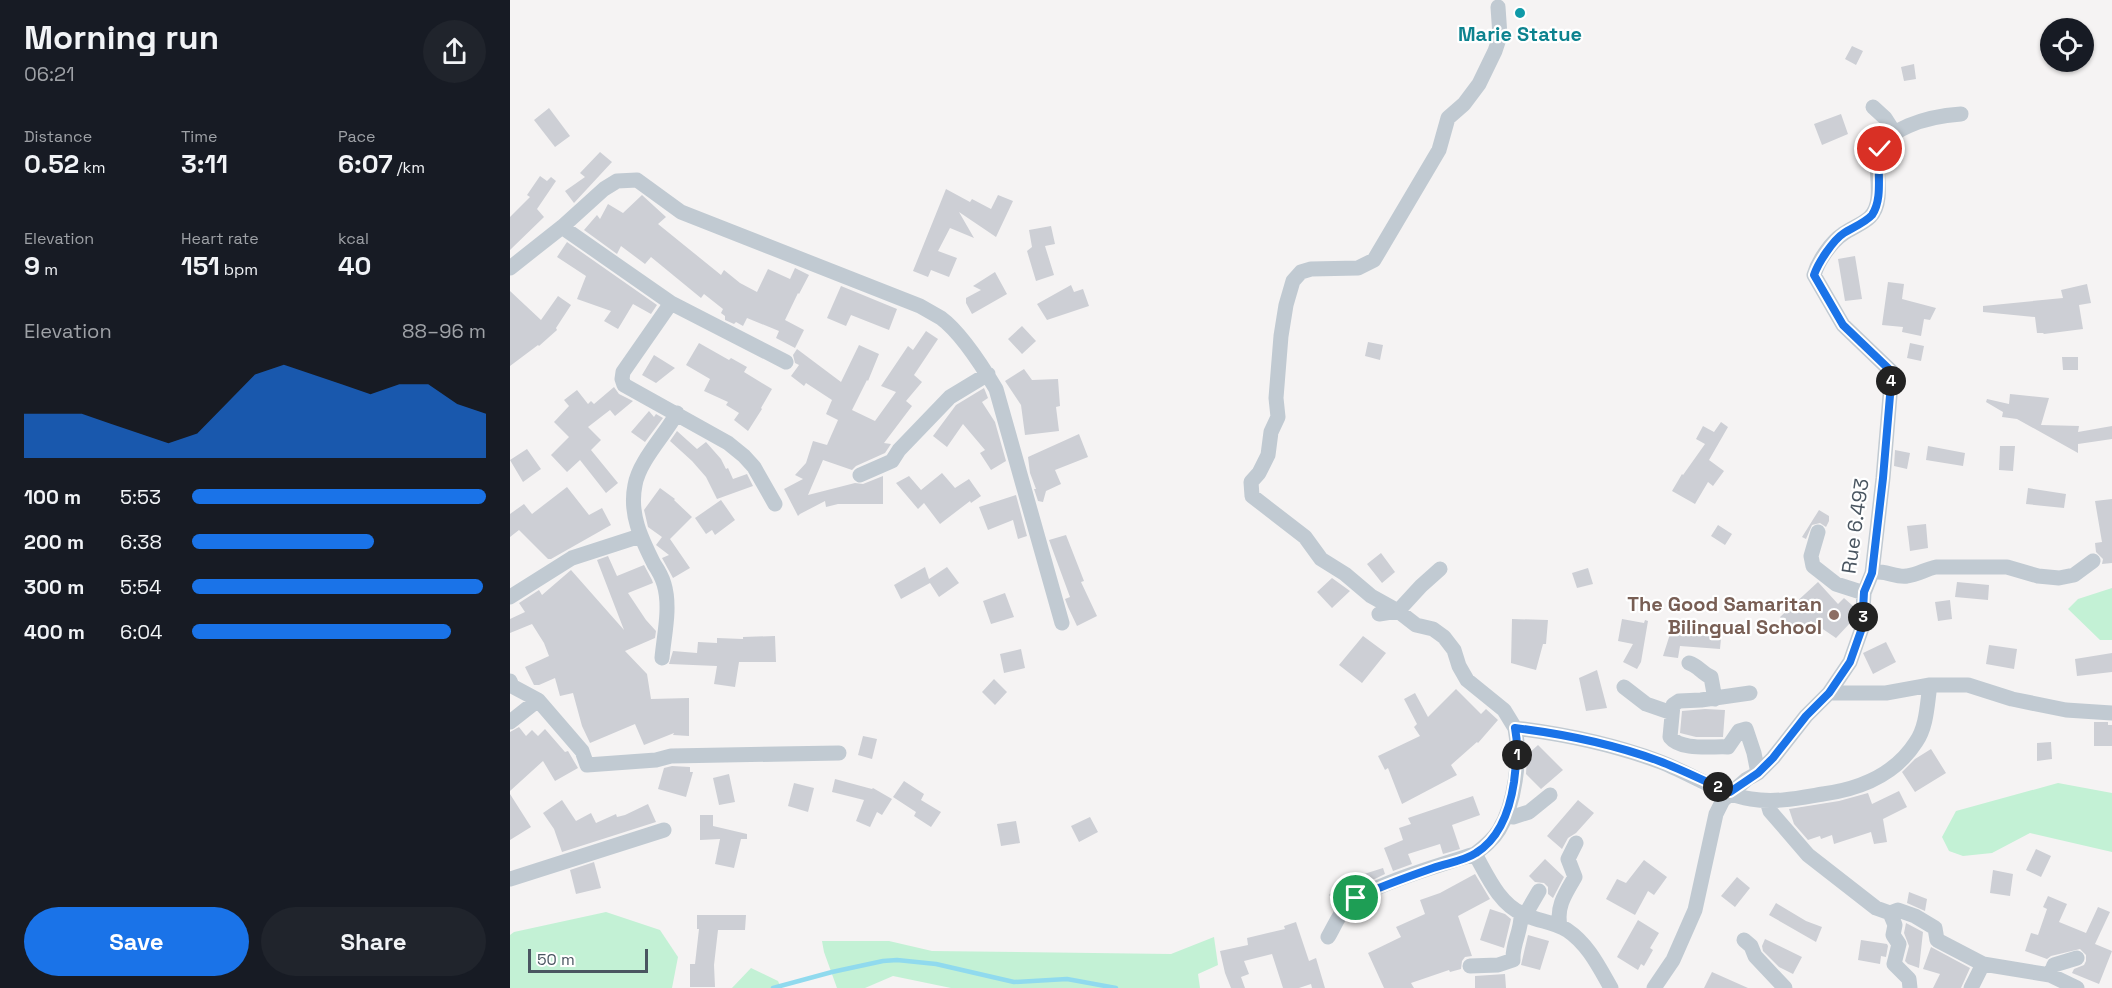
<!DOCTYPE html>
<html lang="en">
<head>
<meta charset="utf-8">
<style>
	:root { --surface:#171b24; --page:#20242c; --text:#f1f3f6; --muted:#9ea1a6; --accent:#1a73e8 }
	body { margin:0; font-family:"Space Grotesk",sans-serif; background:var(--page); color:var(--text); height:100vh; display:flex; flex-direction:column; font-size:22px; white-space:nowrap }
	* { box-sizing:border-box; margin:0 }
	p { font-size:20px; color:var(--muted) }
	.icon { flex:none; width:33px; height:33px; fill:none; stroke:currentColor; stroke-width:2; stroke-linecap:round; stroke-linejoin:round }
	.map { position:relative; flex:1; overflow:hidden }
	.panel { display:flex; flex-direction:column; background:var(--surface); width:510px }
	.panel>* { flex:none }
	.buttons { position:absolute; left:1530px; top:18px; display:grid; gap:12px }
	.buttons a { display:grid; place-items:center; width:54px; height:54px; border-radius:50%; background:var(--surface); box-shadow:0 2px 4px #0004; font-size:30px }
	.scale { position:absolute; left:18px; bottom:15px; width:120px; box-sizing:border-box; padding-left:6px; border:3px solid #4a5661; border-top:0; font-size:16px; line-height:21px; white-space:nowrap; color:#4a5661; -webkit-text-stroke:4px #fff; paint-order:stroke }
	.pin { position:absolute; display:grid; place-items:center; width:51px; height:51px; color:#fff; margin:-26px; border:3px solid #fff; border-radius:50%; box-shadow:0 2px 6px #0007 }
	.km { position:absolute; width:30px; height:30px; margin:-15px; border-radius:50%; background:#222; color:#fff; font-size:16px; line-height:30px; text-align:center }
	.round { display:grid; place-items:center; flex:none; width:63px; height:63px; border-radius:32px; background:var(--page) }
	.headline { display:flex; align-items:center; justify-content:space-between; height:102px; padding:0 24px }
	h1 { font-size:33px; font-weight:800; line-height:45px }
	.metrics { display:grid; grid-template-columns:repeat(3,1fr); gap:9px; height:102px; padding:6px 24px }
	.metrics div { display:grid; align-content:center }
	.metrics b { font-size:26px; font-weight:800 }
	.metrics small { font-size:16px; font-weight:400 }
	.metrics p { font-size:16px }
	.chart { height:168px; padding:12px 24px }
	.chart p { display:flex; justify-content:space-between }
	.chart svg { width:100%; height:108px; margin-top:6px; fill:var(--accent); opacity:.7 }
	.primary-button { display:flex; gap:12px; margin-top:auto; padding:12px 24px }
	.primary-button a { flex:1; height:69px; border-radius:36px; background:var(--accent); color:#fff; font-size:24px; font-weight:800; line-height:69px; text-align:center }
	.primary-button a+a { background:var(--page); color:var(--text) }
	ul { padding:0 24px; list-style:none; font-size:20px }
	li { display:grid; grid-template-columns:96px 72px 1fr; align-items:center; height:45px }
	li i { height:15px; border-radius:8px; background:var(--accent) }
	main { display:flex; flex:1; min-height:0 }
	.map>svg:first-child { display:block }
	.green { fill:#c3f1d5 }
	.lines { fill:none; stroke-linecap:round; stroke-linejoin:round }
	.stream { stroke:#90daee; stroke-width:4.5 }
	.building { fill:#cdcfd5 }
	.minor { stroke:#c1cad2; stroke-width:15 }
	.route-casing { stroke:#fff; stroke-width:12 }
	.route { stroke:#1a73e8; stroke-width:8 }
	.culture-dot { fill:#0f9aa8; stroke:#fff; stroke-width:2 }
	.education-dot { fill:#8d6e63; stroke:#fff; stroke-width:2 }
	.labels { text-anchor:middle; stroke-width:4.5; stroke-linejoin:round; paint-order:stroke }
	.culture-label { font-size:20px; font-weight:bold; fill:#0d838f; stroke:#fff }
	.street-label { font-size:20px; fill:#4a5661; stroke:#fff }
	.education-label { font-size:20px; font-weight:bold; fill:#785e54; stroke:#fff; text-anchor:end }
</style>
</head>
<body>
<main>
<section class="panel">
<div class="headline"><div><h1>Morning run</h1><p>06:21</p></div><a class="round"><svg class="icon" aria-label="share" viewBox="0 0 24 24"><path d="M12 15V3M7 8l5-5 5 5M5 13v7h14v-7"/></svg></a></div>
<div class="metrics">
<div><p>Distance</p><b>0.52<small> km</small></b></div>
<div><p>Time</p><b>3:11</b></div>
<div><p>Pace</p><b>6:07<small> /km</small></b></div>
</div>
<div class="metrics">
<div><p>Elevation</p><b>9<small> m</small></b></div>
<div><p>Heart rate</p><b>151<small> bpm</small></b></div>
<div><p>kcal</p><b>40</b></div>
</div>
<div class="chart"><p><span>Elevation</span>88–96 m</p>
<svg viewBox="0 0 160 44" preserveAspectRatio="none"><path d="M0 44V26L10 26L20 26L30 30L40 34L50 38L60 34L70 22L80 10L90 6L100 10L110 14L120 18L130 14L140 14L150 22L160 26V44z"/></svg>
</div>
<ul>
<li><b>100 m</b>5:53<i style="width:100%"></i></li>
<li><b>200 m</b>6:38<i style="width:62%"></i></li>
<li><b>300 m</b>5:54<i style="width:99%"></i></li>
<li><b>400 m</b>6:04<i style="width:88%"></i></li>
</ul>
<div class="primary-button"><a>Save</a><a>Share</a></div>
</section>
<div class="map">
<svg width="1602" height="988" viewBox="0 0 1602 988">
	<rect width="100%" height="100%" fill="#f5f3f3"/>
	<!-- green -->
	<path class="green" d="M1602,588v52h-12l-32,-31 10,-10z
		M1548,783l54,10v59l-82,-19 -38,20 -29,3 -14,-5 -7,-14 14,-26z
		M96,912l54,18 18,27 -6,31h-162v-53l4,-3z
		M704,937l4,28 -20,9 2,14h-249l-58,-12 -28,12h-28l-13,-36 -2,-11h67l43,10 239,3z
		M241,968l27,13 3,7h-49z"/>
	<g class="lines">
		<!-- stream -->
		<path class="stream" d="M263,988l59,-16 51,-11 14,-1 39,4 78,18 53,-3 49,9"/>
	</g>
	<!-- building -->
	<path class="building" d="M1342,46l11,5 -7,14 -11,-6z
		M1404,64l2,15 -12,2 -3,-14z
		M39,108l21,28 -15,11 -21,-27z
		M1331,114l7,20 -26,11 -8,-21z
		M90,152l12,10 -38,41 -9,-12 20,-14 -5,-4z
		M30,176l7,5 4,-4 5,4 -19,28 7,8 -34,33v-33l20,-20 -3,-2z
		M436,189l24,13 2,-3 19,10 7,-14 15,6 -17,36 -37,-25 15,26 -24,-10 -12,23 19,7 -8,19 -18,-7 -3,7 -15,-6z
		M132,195l24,22 -8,7 63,51 3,-5 16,13 17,9 11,-23 22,10 5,-11 14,7 -10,19 -1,-1 -13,27 19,10 -9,18 -19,-10 3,-7 -32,-13 -4,8 -7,-4 -2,2 -9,-4v-4l-4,-3 2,-4 -19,-15 -3,4 -50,-41 -6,7 -24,-18 -4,8 -33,-24 13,-15 3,4 8,-15 15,9z
		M541,226l4,18 -10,2 9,29 -18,6 -9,-30 5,-4 -3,-17z
		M57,242l90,63 -6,9 -18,-10 -15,25 -14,-8 7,-10 -34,-12 9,-23 -29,-19z
		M1345,256l7,43 -17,2 -7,-42z
		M485,272l12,22 -35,20 -6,-11v-5l15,-8 -8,-4z
		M1378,282l16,2 -2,15 34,9 -6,12 -6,-1 -3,17 -19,-4 1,-5 -21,-2z
		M1577,284l4,19 -12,2 4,24 -39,5 -1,-1h-6l-2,-16 -52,-5v-6l80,-8 -2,-8z
		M561,285l3,7 9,-3 6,17 -42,14 -10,-16z
		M331,286l56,23 -8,21 -38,-15 -5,11 -19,-8z
		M0,291l31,29 17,-24 13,9 -15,23 1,2 -18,16 -1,-1 -28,21z
		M512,326l14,15 -14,13 -14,-15z
		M416,331l12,8 -24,36 8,7 -16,19 6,5 -28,37 7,1 -6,9 -29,13 -4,4 -29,-10 -15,35 47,-12 8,1 20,-8v28h-45l-12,3 -1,-6 -25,13 -2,2 -14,-27 19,-10 -8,-4 11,-12 7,-22 14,4 11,-25 -12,-6 6,-14 -26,-17 -2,3 -13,-10 8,-11 -4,-2 -2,-8 4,-6 44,33 18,-37 20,9 -11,27 -1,-1 -15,30 23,11 21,-29 -15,-6 27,-40 5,4z
		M858,342l15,3 -3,15 -15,-4z
		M189,343l30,17 2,-2 16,9 -3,5 28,17 -11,19 1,1 -14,22 -14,-11 5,-7 -13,-8 2,-3 -24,-11 6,-12 -24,-14z
		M1400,343l14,3 -3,15 -14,-3z
		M144,355l21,13 -19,15 -14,-8z
		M1552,357h16v13h-15z
		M514,369l8,11 26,-1 2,27 -4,1 3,24 -34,4 -4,-30 -16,-24z
		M104,387l5,7 14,7 -18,15 -5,-6 -22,17 13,13 -10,10 27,33 -12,10 -26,-33 -13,12 -16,-17 18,-18 -15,-15 15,-16 -5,-6 13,-10 11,14 3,-3 3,3z
		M474,388l4,10 -6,4 13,20 11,39 -15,9 -11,-17 5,-3 -22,-26 -16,23 -14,-11 23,-31z
		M1500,394l39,4 -8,27 38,1 -1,6 34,-6v13l-34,5v9l-61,-34 -15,-2 1,-5 -17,-10 1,-3 22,5z
		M139,411l5,6 2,-3 7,4 -18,24 -14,-10z
		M1211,422l7,5 -19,33 15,11 -11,15 -5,-4 -13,22 -23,-13 10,-17 1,1 22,-31 -9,-5 7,-13 11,6z
		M167,431l20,18 9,-7 15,17 5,10 2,-1 5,11 14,-5 6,12 -36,13 -11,-22 -14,-16 -22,-20z
		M569,434l9,23 -33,13 6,14 -15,7 -3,11 -5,-1 -4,-12h2l-6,-16 -2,-16z
		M1418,446l37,7 -2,13 -37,-6z
		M1490,446h15l-2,25 -14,-1z
		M17,449l14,20 -18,13 -13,-22z
		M1385,450l15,3 -3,16 -13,-3z
		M432,473l13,15 14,-9 12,17 -10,7 -1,-2 -30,23 -16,-21 -6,6 -22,-26 13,-7 12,14z
		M57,487l22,28 13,-7 9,17 -60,34h-3l-29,-29 -9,7v-23l14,-10 8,10z
		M150,488l15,11 -1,1 18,17 -22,22 20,29 -17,10 -11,-20 7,-3 -13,-10 6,-8 -14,-10 -3,-13 -1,-4z
		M1518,488l38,6 -2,14 -38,-4z
		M506,495l11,41 -9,3 -5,-19 -25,10 -9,-23z
		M1602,499v64l-10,1 1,-5 -7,-7 -1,-9 7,-1 -7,-41z
		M211,500l14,20 -20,15 -3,-5 -6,4 -11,-16z
		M1309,510l10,6v5l-3,6 -6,-4 -8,2 -6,14 -4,-2z
		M1416,524l2,24 -18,3 -3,-25z
		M1208,525l14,9 -7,11 -14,-9z
		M556,535l18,46 -3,1 16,34 -20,10 -9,-19 -3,-8 5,-2 -21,-57z
		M871,553l14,19 -13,11 -15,-19z
		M98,556l9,20 27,-11 8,15 1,3 -25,10 18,27 10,11 -1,7 -30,13 22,23 4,25 38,-1v38l-16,-1 1,-2 -30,12 -9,-21 -45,19 -8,-17 -9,-33 -13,3 -5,-18 -16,7h-5l-9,-18 24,-11 -5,-13 -12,-19 -22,9v-14l15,-7 -6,-9 20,-13 3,5 29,-25 53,60 -27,-70z
		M415,567l4,12 18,-12 12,16 -20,14 -9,-14 -29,16 -7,-14z
		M1078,568l5,16 -16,4 -5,-15z
		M822,578l18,13 -18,17 -15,-16z
		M1308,582l20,22 6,-6 9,8v17l-2,-1 -15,16 -25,-17 -15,14 -16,-18z
		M1447,582l32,3 -1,15 -33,-3z
		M495,593l9,24 -23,7 -8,-23z
		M1440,600l2,19 -14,2 -3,-19z
		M1002,619l36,1 -2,24h-3l-7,26 -25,-7z
		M1112,619l22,4 1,-3 3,1 -7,41 -4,7 -14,-7 10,-18 -15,-3z
		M1161,631l50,7 -1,11 -40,-3 -2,12 -15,-2z
		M265,636l1,26h-37l-4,25 -21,-3 3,-18 -48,-2 4,-13 24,2 1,-11 19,1v-5l26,1v-2z
		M853,636l23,17 -24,30 -23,-18z
		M1376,642l10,20 -23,12 -10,-21z
		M1479,645l28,4 -3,20 -28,-5z
		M511,649l4,19 -21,5 -4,-19z
		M1602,653v19l-35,4 -2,-17z
		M1087,670l10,38 -21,3 -7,-33z
		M484,679l13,13 -12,13 -13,-13z
		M946,689l25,25 5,-5 12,11 -20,23 -1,-1 -26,23 6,10 -55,29 -14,-36 -3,2 -7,-14 42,-20 -6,-9 3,-3 -13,-25 11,-6 13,24z
		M1195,709l20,1 -2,27h-27l-16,-4 2,-22z
		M1584,722h14v3h4v21h-18z
		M9,727l7,9 6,-6 6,6 7,-7 20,23 3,-1 10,17 -23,13 -12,-20 -33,30v-59z
		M353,736l14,3 -5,20 -14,-4z
		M1541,742l1,17 -15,2v-18z
		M1028,745l25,25 -22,19 -15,-15 1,-19z
		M1421,749l15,24 -31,19 -13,-20 13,-13z
		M162,766l18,1v5h3l-7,25 -28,-8 6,-21z
		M219,774l6,28 -16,3 -6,-27z
		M325,779l37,10 1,-1 19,11 -10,16 -5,-3 -7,15 -14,-6 8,-21 -32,-8z
		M394,781l20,13 -3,6 20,12 -10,15 -17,-11 2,-4 -23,-15z
		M284,783l20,5 -6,24 -20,-6z
		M1389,791l8,16 -24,12 4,23 -13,2 -3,-12 -37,12 -2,-9 -11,4 -1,-3 -12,4 -14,-16 -5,-15 50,-8 29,-8 4,11z
		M0,794l21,33 -21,13z
		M963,796l7,19 -28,10 8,24 -17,5 -3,-10 -32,10 4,10 -19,7 -9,-23 19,-8 -4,-12 12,-4 -3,-6z
		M52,800l14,21 15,-8 5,10 20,-9 1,3 8,-2 23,-11 8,18 -94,30 -8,-23 -11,-16z
		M1068,800l16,13 -18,20 -8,5 -6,11 -15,-13z
		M190,815h13v11l34,8v5h-6l-7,29 -19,-4 5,-25 -20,1z
		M580,817l8,15 -19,10 -8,-16z
		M506,821l4,22 -19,3 -4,-22z
		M1526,849l15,7 -10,21 -15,-7z
		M1035,859l19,18 -11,21 -5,-4v-7l-4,-4 -9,-1 -6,-6z
		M1134,860l23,17 -13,18 -6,-4 -13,24 -29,-16 11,-20 9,4z
		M84,862l7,26 -25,6 -6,-24z
		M873,868l2,6 -33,16 -15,13 -8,-8 13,-14z
		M1483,870l20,4 -3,22 -20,-3z
		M965,874l15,25 -32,17 14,40 -7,1 -3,4 -1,8 -11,3 -1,-2 -38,13 3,5h-30l-16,-35 33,-16 -5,-10 29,-13 -5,-14 20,-7z
		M1227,877l13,11 -15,19 -14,-11z
		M1399,892l18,7 -2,12 -18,-8z
		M1538,896l19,8 -8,18 27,11 12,-26 12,5 -15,32 17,7 -13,33 -27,-11 2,-4 10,-4 2,-4v-6l-6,-6 -29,7 -4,3 -22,-8 6,-18 7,2 9,-26 -4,-2z
		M1266,903l30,18 16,6 -6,15 -47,-27z
		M980,909l15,5 6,5 -7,29 -24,-8z
		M187,915h49l-1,15h-27l-4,35 1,22h-25v-23h5l4,-35h-2z
		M1128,920l21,13 -9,15 3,2 -9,16 -3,-2 -3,6 -21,-13z
		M786,922l13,39 7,-3 9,30h-13l-1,-4 -12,4h-16l-11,-34 -28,7 5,13 -8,3 4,11h-14l-6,-15 -5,-22 28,-6 -1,-7 38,-9 -1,-3z
		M1396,923l17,9 -4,36 -11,-4 -3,-3 4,-15 -5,-13z
		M1018,935l21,6 -9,29 -19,-5z
		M1255,939l37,18 -9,17 -14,-7 -16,-16 -1,-5z
		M1351,940l26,4 1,2 -2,11 -5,-1 -1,8 -22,-4z
		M1421,947l39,21 -9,20h-28l7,-14 -17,-5z
		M1202,972l36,16h-44z
		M995,974l1,14h-31v-12z"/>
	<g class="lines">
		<!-- minor -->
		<path class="minor" d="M988,7l2,29 -5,15 -16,33 -15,20 -16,14 -9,32 -65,110 -16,8 -47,1 -10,3 -8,9 -7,24 -5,31 -5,62 2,19 -7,15 -3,23 -9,18 -8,9 1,14 53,41 16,22 24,15 26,22 27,15 18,14 17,4 11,8 10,13 5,16 8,14 37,30 11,18
			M1363,107l12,11 9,14
			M52,227l109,76 115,59
			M0,268l52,-41 42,-38 13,-8 20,-1 44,32 239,94c7,4 14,8 21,12 19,14 43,51 55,71l66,234
			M161,303l-48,69 -1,7 2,6 104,58 16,13 10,11 21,37
			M350,475l32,-14 7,-11 51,-53 38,-23
			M1308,532l-7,24 2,10 23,18 28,9
			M1362,573c13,-4 23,5 35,3 10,-1 19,-7 29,-9h71l31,9 21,2 15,-3 19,-14
			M0,597l62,-39 68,-22
			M869,614l19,-3 23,-25 19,-17
			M152,658c2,-23 9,-51 2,-74 -2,-7 -6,-14 -10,-20 -13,-26 -25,-50 -19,-79 4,-24 30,-50 42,-72
			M1179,663c10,3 12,10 22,14l4,22
			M0,681l2,5 26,14 44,51 5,14 69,-5 15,-4 168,-3
			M1114,687l22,17 26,9
			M1240,693l-49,7 -22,1 -6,4 -3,32c11,14 42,9 58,10l11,-16 7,-2 8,24 4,20
			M1319,693h57l44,-8h38l44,14 54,11 46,3
			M0,722l28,-22
			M1257,801l3,10 38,44 68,53 14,5 8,-3 17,6 20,12 2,12 46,24 67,11 27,13
			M997,813l6,4 16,-5 21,-17
			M0,879l154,-49
			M1380,913l5,12 -2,10 6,9 -5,20 15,15 1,9
			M1015,915l14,-24
			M1050,926c-4,-19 5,-32 15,-49l-7,-18 8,-16
			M818,937c6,-10 11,-23 19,-31 19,-20 100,-43 128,-52
			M1234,940l7,6 4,10 30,32
			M960,966l28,-1 15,-5c-1,-16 9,-30 8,-46
			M1540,975l4,-10 23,-7
			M1101,988c-12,-21 -23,-44 -44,-58 -13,-8 -30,-9 -44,-16 -24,-10 -36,-39 -48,-60 9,-7 18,-14 24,-24 16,-26 22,-72 16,-102 49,6 97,16 143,33 28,10 64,34 93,38 25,4 48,-1 72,-5 37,-5 72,-19 93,-52 11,-16 11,-38 14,-57
			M1144,988l19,-28 22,-50 21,-96 7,-14 24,-21 11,-6 15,-15 33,-42 23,-23 21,-31 12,-34 2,-35 8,-20 11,-95 9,-106 -49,-47 -29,-50c4,-14 17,-33 29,-41 8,-6 20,-10 27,-17 13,-13 7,-38 7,-54 1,-36 55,-47 84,-49
			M1461,988l12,-24"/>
	</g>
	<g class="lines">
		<defs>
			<path id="route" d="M846,898c25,-12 51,-21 77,-30 14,-5 31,-7 43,-15 24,-15 34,-44 38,-71 2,-20 5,-33 1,-54 49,6 98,16 144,33 24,9 47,21 71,31l28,-19 15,-15 33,-42 23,-23 21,-31 12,-34 2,-36 8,-19 11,-95 9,-106 -49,-47 -29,-50c4,-12 19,-35 30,-42 8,-5 22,-11 28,-18 12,-18 4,-45 8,-66"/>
		</defs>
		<!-- route casing -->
		<use href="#route" class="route-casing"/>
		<!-- route -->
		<use href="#route" class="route"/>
	</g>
	<!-- markers -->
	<circle class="culture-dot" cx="1010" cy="13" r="6"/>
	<circle class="education-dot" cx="1324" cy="615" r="6"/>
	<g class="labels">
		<!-- culture labels -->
		<g class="culture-label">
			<text x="1010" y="41">Marie Statue</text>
		</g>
		<!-- street labels -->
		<g class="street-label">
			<text transform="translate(1345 526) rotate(-82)" y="7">Rue 6.493</text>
		</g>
		<!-- education labels -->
		<g class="education-label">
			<text x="1312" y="611">The Good Samaritan<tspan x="1312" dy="23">Bilingual School</tspan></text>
		</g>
	</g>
</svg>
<div class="buttons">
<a><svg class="icon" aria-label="locate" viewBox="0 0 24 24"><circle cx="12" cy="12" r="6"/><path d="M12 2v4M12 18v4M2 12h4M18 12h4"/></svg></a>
</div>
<div class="scale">50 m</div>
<div class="pin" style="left:846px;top:898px;background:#1e9e55"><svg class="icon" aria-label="arrive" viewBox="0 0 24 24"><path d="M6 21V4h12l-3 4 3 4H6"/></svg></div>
<div class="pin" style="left:1370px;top:149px;background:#d93025"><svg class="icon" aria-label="check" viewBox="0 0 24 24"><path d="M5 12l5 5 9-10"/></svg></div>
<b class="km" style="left:1007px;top:755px">1</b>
<b class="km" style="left:1208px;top:787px">2</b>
<b class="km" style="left:1353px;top:617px">3</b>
<b class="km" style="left:1381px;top:381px">4</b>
</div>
</main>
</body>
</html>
